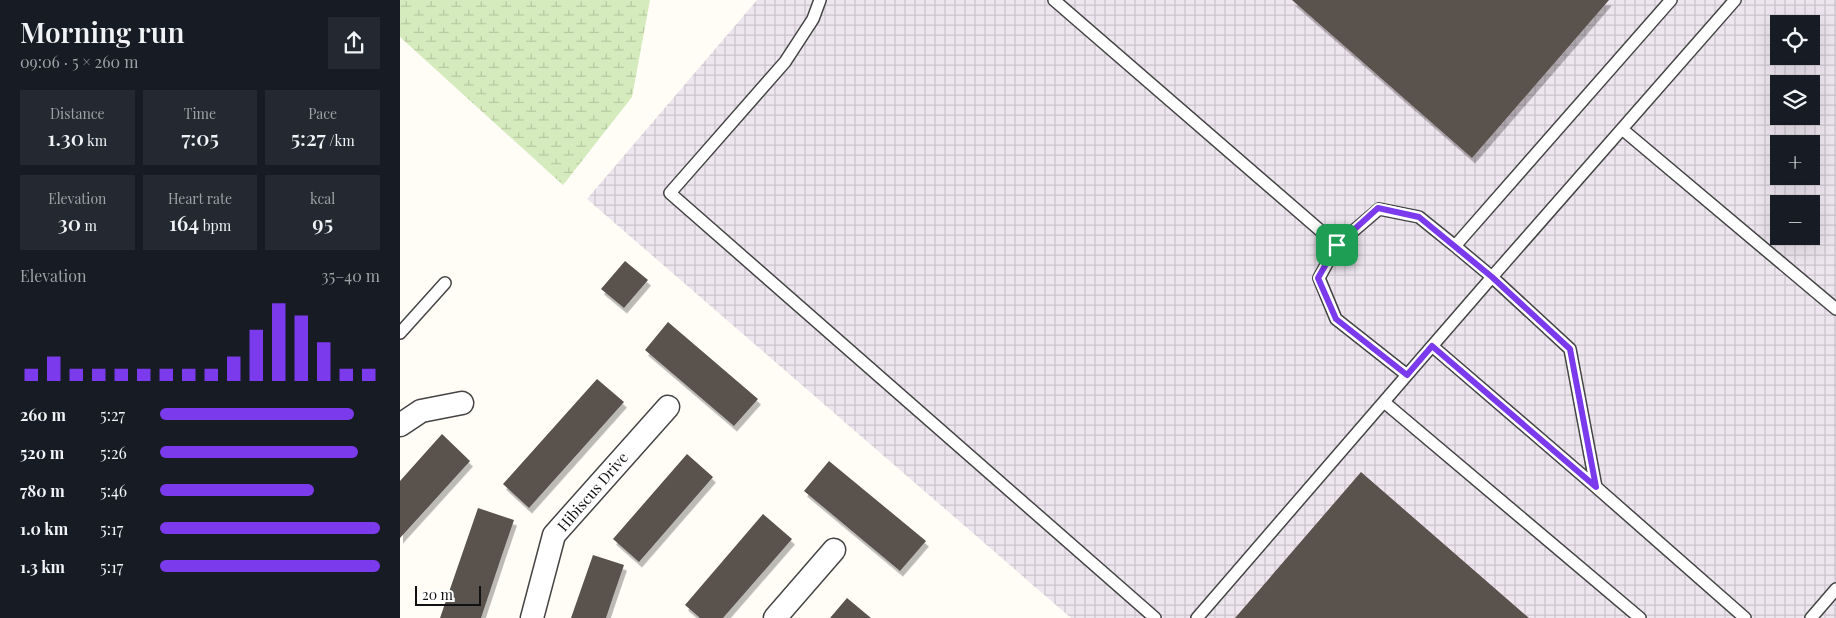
<!DOCTYPE html>
<html lang="en">
<head>
<meta charset="utf-8">
<style>
	:root { --surface:#171b24; --page:#242831; --text:#f1f3f6; --muted:#9ea1a6; --accent:#7c3aed }
	body { margin:0; font-family:"Playfair Display",serif; background:var(--page); color:var(--text); height:100vh; display:flex; flex-direction:column; font-size:19px; white-space:nowrap }
	* { box-sizing:border-box; margin:0 }
	p { font-size:16px; color:var(--muted) }
	.icon { flex:none; width:28px; height:28px; fill:none; stroke:currentColor; stroke-width:2; stroke-linecap:round; stroke-linejoin:round }
	.map { position:relative; flex:1; overflow:hidden }
	.sheet { display:flex; flex-direction:column; background:var(--surface); width:400px }
	.sheet>* { flex:none }
	.fabs { position:absolute; left:1370px; top:15px; display:grid; gap:10px }
	.fabs a { display:grid; place-items:center; width:50px; height:50px; border-radius:0px; background:var(--surface); box-shadow:0 5px 20px #0002; font-size:25px }
	.scale { position:absolute; left:15px; bottom:12px; width:66px; box-sizing:border-box; padding-left:5px; border:2px solid #111; border-top:0; font-size:14px; line-height:18px; white-space:nowrap; color:#111; -webkit-text-stroke:4px #fff; paint-order:stroke }
	.pin { position:absolute; display:grid; place-items:center; width:42px; height:42px; color:#fff; margin:-21px; border-radius:10px; box-shadow:0 2px 8px #0006 }
	.round { display:grid; place-items:center; flex:none; width:52px; height:52px; border-radius:0px; background:var(--page) }
	.overview { display:flex; align-items:center; justify-content:space-between; height:85px; padding:0 20px }
	h1 { font-size:28px; font-weight:600; line-height:38px }
	.metrics { display:grid; grid-template-columns:repeat(3,1fr); gap:8px; height:85px; padding:5px 20px }
	.metrics div { display:grid; align-content:center; border-radius:0px; background:var(--page); text-align:center }
	.metrics b { font-size:21px; font-weight:600 }
	.metrics small { font-size:14px; font-weight:400 }
	.metrics p { font-size:14px }
	.chart { height:140px; padding:10px 20px }
	.chart p { display:flex; justify-content:space-between }
	.chart svg { width:100%; height:90px; margin-top:5px; stroke:var(--accent); stroke-width:6 }
	ul { padding:0 20px; list-style:none; font-size:16px }
	li { display:grid; grid-template-columns:80px 60px 1fr; align-items:center; height:38px }
	li i { height:12px; border-radius:6px; background:var(--accent) }
	main { display:flex; flex:1; min-height:0 }
	.map>svg:first-child { display:block }
	.industrial { fill:url(#industrial-grid); fill-rule:evenodd }
	.wetland { fill:url(#wetland-marsh) }
	.building { fill:#5a524d; filter:url(#shadow) }
	.lines { fill:none; stroke-linecap:round; stroke-linejoin:round }
	.service-casing { stroke:#444; stroke-width:14 }
	.minor-casing { stroke:#444; stroke-width:25 }
	.service { stroke:#fff; stroke-width:11 }
	.minor { stroke:#fff; stroke-width:22 }
	.route-casing { stroke:#fff; stroke-width:10 }
	.route { stroke:#7c3aed; stroke-width:6 }
	.labels { text-anchor:middle; stroke-width:5; stroke-linejoin:round; paint-order:stroke }
	.street-label { font-size:15px; fill:#111; stroke:#fff }
</style>
</head>
<body>
<main>
<section class="sheet">
<div class="overview"><div><h1>Morning run</h1><p>09:06 · 5 × 260 m</p></div><a class="round"><svg class="icon" aria-label="share" viewBox="0 0 24 24"><path d="M12 15V3M7 8l5-5 5 5M5 13v7h14v-7"/></svg></a></div>
<div class="metrics">
<div><p>Distance</p><b>1.30<small> km</small></b></div>
<div><p>Time</p><b>7:05</b></div>
<div><p>Pace</p><b>5:27<small> /km</small></b></div>
</div>
<div class="metrics">
<div><p>Elevation</p><b>30<small> m</small></b></div>
<div><p>Heart rate</p><b>164<small> bpm</small></b></div>
<div><p>kcal</p><b>95</b></div>
</div>
<div class="chart"><p><span>Elevation</span>35–40 m</p>
<svg viewBox="0 0 160 44" preserveAspectRatio="none"><path d="M5 44V38M15 44V32M25 44V38M35 44V38M45 44V38M55 44V38M65 44V38M75 44V38M85 44V38M95 44V32M105 44V19M115 44V6M125 44V12M135 44V25M145 44V38M155 44V38"/></svg>
</div>
<ul>
<li><b>260 m</b>5:27<i style="width:88%"></i></li>
<li><b>520 m</b>5:26<i style="width:90%"></i></li>
<li><b>780 m</b>5:46<i style="width:70%"></i></li>
<li><b>1.0 km</b>5:17<i style="width:100%"></i></li>
<li><b>1.3 km</b>5:17<i style="width:100%"></i></li>
</ul>
</section>
<div class="map">
<svg width="1436" height="618" viewBox="0 0 1436 618">
	<defs>
		<pattern id="industrial-grid" width="8" height="8" patternUnits="userSpaceOnUse" patternTransform="scale(1.25)"><rect width="8" height="8" fill="#eee6ef"/><path d="M0 4h8M4 0v8" fill="none" stroke="#cbc4cc"/></pattern>
		<pattern id="wetland-marsh" width="20" height="14" patternUnits="userSpaceOnUse" patternTransform="scale(1.25)"><rect width="20" height="14" fill="#d5ebbd"/><path d="M1 5h8M5 5V1M11 12h8M15 12V8" fill="none" stroke="#b6c8a1"/></pattern>
		<filter id="shadow"><feDropShadow dx="3" dy="5.5" stdDeviation="0" flood-color="#0004"/></filter>
	</defs>
	<rect width="100%" height="100%" fill="#fffdf5"/>
	<!-- industrial -->
	<path class="industrial" d="M357,0h1079v618h-765l-484,-419zM1379,24h32v32h-32zM1379,84h32v32h-32zM1379,144h32v32h-32zM1379,204h32v32h-32z"/>
	<!-- wetland -->
	<path class="wetland" d="M0,0h250l-18,97 -69,88 -163,-148z"/>
	<!-- building -->
	<path class="building" d="M892,0h317l-137,158z
		M225,261l23,19 -24,28 -23,-19z
		M268,322l90,77 -24,27 -89,-76z
		M197,379l27,23 -95,106 -26,-24z
		M42,434l28,27 -70,77v-57z
		M287,454l26,23 -74,85 -26,-23z
		M429,461l97,80 -26,30 -96,-80z
		M961,472l168,146h-294z
		M78,508l36,12 -12,35 -21,63h-41z
		M363,514l29,25 -69,79h-23l-15,-13z
		M193,555l31,10 -11,32 -7,21h-35z
		M447,598l24,20h-41z"/>
	<g class="lines">
		<defs>
			<path id="service" d="M420,0l-7,19 -28,43 -115,131 485,425
				M654,0l283,245
				M1222,129l214,180
				M1055,246l37,31 -85,98 -71,-56 -17,-41 18,-33 42,-36 40,8 36,29 216,-246
				M0,333l45,-50
				M1032,346l164,141 -26,-138 -78,-72 243,-277
				M984,402l256,216
				M1196,487l149,131
				M797,618l210,-243
				M1411,618l25,-29"/>
			<path id="minor" d="M0,425l21,-14 41,-8
				M132,618l22,-83 114,-128
				M375,618l59,-68"/>
		</defs>
		<!-- service casing -->
		<use href="#service" class="service-casing"/>
		<!-- minor casing -->
		<use href="#minor" class="minor-casing"/>
		<!-- service -->
		<use href="#service" class="service"/>
		<!-- minor -->
		<use href="#minor" class="minor"/>
	</g>
	<g class="lines">
		<defs>
			<path id="route" d="M978,208l41,9 73,60 78,72 26,138 -164,-141 -25,29 -71,-56 -18,-41 19,-33z"/>
		</defs>
		<!-- route casing -->
		<use href="#route" class="route-casing"/>
		<!-- route -->
		<use href="#route" class="route"/>
	</g>
	<g class="labels">
		<!-- street labels -->
		<g class="street-label">
			<text transform="translate(193 492) rotate(-49)" y="5">Hibiscus Drive</text>
		</g>
	</g>
</svg>
<div class="fabs">
<a><svg class="icon" aria-label="locate" viewBox="0 0 24 24"><circle cx="12" cy="12" r="6"/><path d="M12 2v4M12 18v4M2 12h4M18 12h4"/></svg></a>
<a><svg class="icon" aria-label="layers" viewBox="0 0 24 24"><path d="M12 4l9 5-9 5-9-5zM3 14l9 5 9-5"/></svg></a>
<a>+</a>
<a>−</a>
</div>
<div class="scale">20 m</div>
<div class="pin" style="left:937px;top:245px;background:#1e9e55"><svg class="icon" aria-label="arrive" viewBox="0 0 24 24"><path d="M6 21V4h12l-3 4 3 4H6"/></svg></div>
</div>
</main>
</body>
</html>
